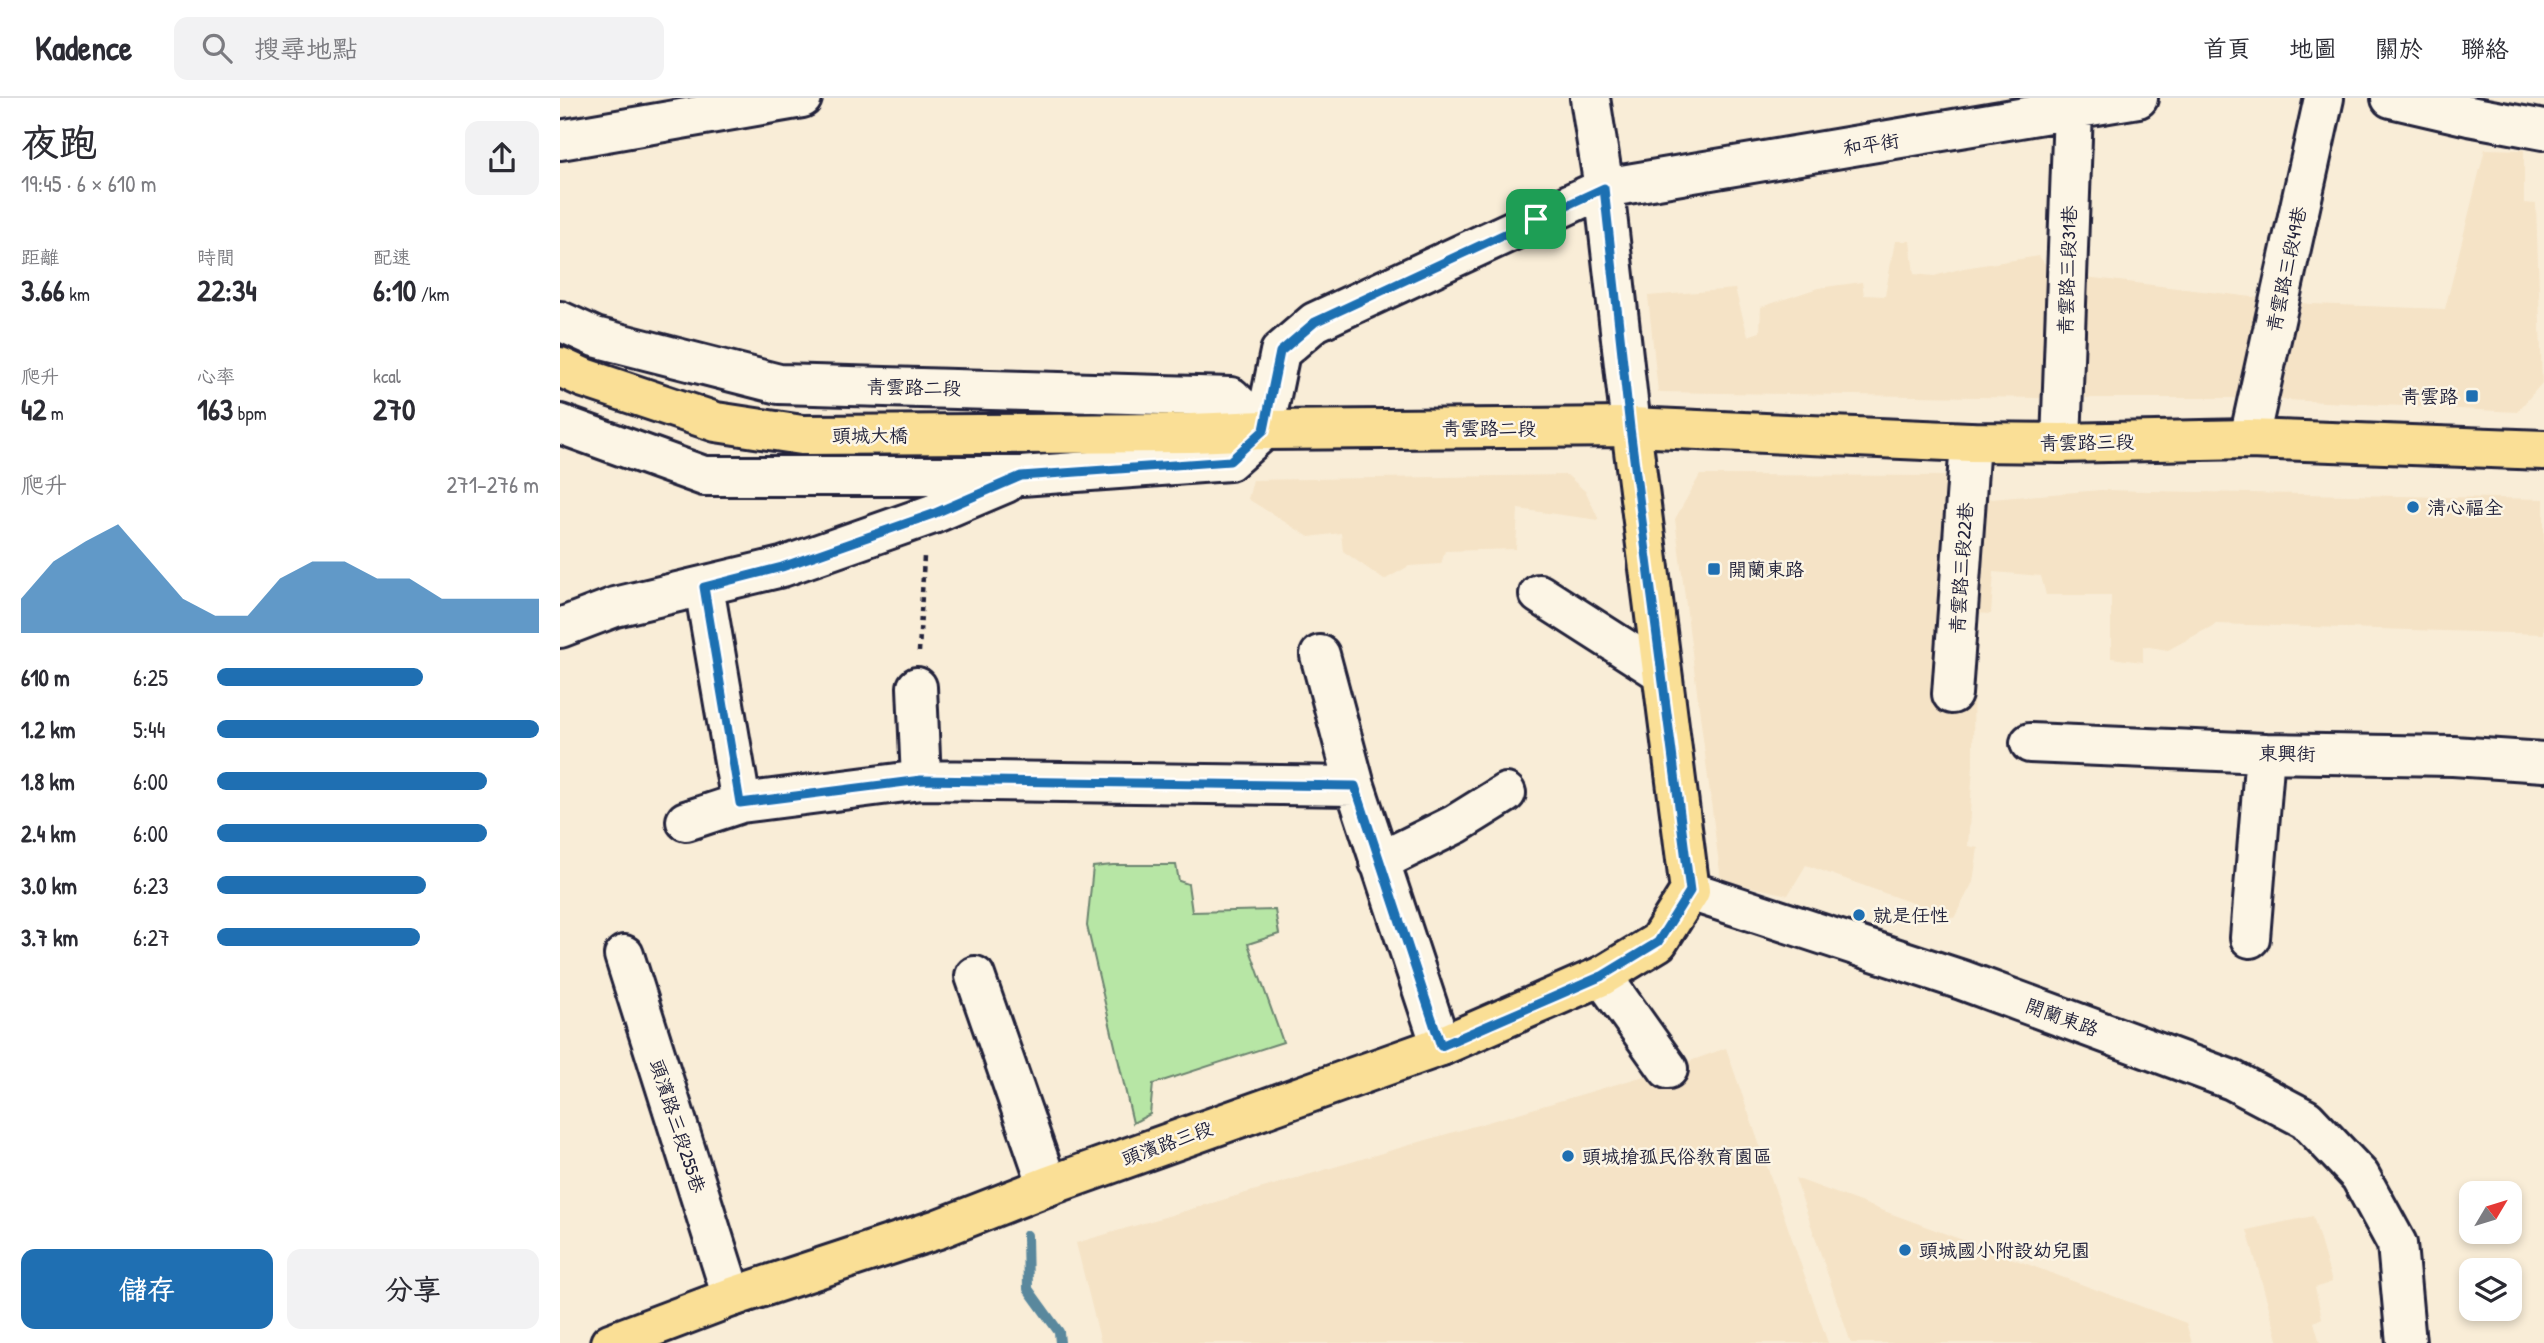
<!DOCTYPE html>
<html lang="zh-TW">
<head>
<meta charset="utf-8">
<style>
	:root { --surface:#fff; --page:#f2f2f3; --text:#2b2b33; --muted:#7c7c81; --line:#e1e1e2; --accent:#1f6fb2 }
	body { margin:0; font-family:"Patrick Hand","LXGW WenKai TC",sans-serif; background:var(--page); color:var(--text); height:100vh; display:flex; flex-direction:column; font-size:26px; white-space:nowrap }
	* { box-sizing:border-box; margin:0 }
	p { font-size:23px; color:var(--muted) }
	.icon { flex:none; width:38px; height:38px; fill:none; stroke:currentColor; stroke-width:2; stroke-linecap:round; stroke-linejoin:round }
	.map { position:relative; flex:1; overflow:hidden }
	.sheet { display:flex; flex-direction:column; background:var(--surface); width:560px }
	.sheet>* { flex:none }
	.needle { width:46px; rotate:52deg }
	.buttons { position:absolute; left:1899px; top:1083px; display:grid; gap:14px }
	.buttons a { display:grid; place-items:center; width:63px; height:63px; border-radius:14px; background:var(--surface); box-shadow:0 4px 10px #0003; font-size:35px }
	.pin { position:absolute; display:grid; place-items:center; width:60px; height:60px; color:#fff; margin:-30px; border-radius:14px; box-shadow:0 4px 10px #0006 }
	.round { display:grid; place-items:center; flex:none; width:74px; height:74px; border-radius:14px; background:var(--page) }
	.summary { display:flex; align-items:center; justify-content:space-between; height:119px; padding:0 21px }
	h1 { font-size:38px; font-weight:700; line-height:52px }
	.stats { display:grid; grid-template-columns:repeat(3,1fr); gap:10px; height:119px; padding:7px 21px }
	.stats div { display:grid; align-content:center }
	.stats b { font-size:30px; font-weight:700 }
	.stats small { font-size:19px; font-weight:400 }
	.stats p { font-size:19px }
	.chart { height:196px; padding:14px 21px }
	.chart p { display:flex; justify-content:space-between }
	.chart svg { width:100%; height:126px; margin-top:7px; fill:var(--accent); opacity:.7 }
	.cta { display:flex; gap:14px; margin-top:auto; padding:14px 21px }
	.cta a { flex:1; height:80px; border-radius:14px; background:var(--accent); color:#fff; font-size:28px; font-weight:700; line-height:80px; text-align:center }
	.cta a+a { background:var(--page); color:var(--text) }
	ul { padding:0 21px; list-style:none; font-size:23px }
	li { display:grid; grid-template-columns:112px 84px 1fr; align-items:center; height:52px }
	li i { height:18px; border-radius:9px; background:var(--accent) }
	header { display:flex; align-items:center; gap:42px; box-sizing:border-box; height:98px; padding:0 35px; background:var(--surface); border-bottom:2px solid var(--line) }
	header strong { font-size:33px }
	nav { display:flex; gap:38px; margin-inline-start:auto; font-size:24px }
	.search { width:490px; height:63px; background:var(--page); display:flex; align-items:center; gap:18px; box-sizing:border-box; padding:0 24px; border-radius:14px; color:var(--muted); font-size:26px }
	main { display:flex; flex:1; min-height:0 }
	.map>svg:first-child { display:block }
	.built { fill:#f5e3c6 }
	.green { fill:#b7e6a5; stroke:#6c8470; stroke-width:2 }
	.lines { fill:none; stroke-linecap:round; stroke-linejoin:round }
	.stream { stroke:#5a889d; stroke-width:10 }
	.minor-casing { stroke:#22223b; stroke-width:44 }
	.major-casing { stroke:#22223b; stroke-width:44 }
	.path { stroke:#22223b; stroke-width:4.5; stroke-dasharray:5 5; stroke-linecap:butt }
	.minor { stroke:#fcf5e5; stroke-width:38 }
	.major { stroke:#fadf96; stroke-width:38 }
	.route-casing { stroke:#fff; stroke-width:14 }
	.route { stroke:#1f6fb2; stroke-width:9 }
	.poi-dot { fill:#1f6fb2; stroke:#fcf5e5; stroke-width:2.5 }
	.labels { text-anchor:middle; stroke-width:5; stroke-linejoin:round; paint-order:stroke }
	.street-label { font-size:19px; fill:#22223b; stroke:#fcf5e5 }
	.poi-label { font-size:19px; fill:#22223b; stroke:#fcf5e5; text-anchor:start }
</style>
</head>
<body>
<header>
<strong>Kadence</strong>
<div class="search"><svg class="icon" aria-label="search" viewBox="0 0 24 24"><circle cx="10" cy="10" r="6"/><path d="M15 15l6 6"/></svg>搜尋地點</div>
<nav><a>首頁</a><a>地圖</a><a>關於</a><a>聯絡</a></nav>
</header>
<main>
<section class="sheet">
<div class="summary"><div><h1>夜跑</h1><p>19:45 · 6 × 610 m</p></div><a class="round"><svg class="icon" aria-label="share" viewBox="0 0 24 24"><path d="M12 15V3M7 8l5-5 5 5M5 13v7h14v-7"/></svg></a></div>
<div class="stats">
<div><p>距離</p><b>3.66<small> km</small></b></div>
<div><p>時間</p><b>22:34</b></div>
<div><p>配速</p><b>6:10<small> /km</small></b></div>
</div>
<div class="stats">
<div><p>爬升</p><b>42<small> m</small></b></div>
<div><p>心率</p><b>163<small> bpm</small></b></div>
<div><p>kcal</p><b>270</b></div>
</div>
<div class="chart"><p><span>爬升</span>271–276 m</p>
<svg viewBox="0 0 160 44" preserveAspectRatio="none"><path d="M0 44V32L10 19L20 12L30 6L40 19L50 32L60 38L70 38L80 25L90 19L100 19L110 25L120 25L130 32L140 32L150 32L160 32V44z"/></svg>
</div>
<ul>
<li><b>610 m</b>6:25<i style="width:64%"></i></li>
<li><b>1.2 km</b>5:44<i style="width:100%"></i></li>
<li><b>1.8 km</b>6:00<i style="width:84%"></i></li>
<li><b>2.4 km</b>6:00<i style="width:84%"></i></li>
<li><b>3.0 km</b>6:23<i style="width:65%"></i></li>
<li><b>3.7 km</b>6:27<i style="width:63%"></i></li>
</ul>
<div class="cta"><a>儲存</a><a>分享</a></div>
</section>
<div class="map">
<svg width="1984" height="1245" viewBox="0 0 1984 1245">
	<rect width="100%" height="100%" fill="#f9edd7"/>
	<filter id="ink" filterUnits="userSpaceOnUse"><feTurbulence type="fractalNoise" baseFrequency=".0143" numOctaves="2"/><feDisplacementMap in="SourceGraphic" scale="14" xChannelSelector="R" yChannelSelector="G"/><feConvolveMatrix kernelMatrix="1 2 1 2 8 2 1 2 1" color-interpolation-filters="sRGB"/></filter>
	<g filter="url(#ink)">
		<!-- built -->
		<path class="built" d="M1925,51l39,1v53l12,1 6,179 -25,29 -270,-14h-203l-386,-6 -10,-96 87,-7 13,47 12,-4 1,-25 57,-19 44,-6 2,13 21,1 10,-55h15l4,33 20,2 30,-8 75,-12 13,17 259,31 134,5z
			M1007,377l19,17 13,28 -81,-11 -2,40 -71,2 -4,13 -32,2 -25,14 -41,-29 -2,-18 -32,4 -61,-38 5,-19z
			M1140,377l252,1 39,23 110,-9 443,9v135l-328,-10 -48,26 -25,-4v16l-32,-4v-63h-65l-5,-19 -47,-4 -3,42 -17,-1 -1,152 -5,81 10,2 -5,34 -19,36 -148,-53 -18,30 -67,-15 -46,-361z
			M1166,950l102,295h-727l-25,-100 592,-174z
			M1235,1080l391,145 6,20h-341z
			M1753,1118l19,66 -17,6 7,30 -8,4 6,21h-41l-32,-113z"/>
		<!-- green -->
		<path class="green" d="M553,767h63l3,16 9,3 4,28 83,-2 4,24 -31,10 35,98 -130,42 -3,30 -17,9 -46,-197 6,-59z"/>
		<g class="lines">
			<!-- stream -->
			<path class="stream" d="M467,1137l1,54 31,43 1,11"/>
			<defs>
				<path id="minor" d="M1030,0l14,90 27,239
					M1831,0l78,18 75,14
					M0,42l242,-42
					M0,223l35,16 184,47 452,13 33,33
					M0,326l144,52h317l208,-15 35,-31
					M704,332l16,-78 35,-30 289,-134 534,-90
					M1689,341l75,-341
					M1501,345l12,-333 -4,-12
					M144,489l37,216
					M979,496l122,78
					M0,530l55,-21 167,-40 151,-53 73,-31
					M760,557l35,131 86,260
					M357,589l4,93
					M1392,596l18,-252
					M1470,645l235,10 188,3 91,6
					M126,723l55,-18 180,-23 434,6
					M819,764l77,-38 50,-31
					M1130,793l272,89 270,100 74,39 54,57 37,68 9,99
					M1690,840l15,-185
					M64,857l108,342
					M415,878l73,210
					M1042,878l66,93"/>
				<path id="major" d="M0,269l24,11 132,44 86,13 389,-2 73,-3 367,-3 339,15 91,1 188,-4 295,11
					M50,1245l122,-46 206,-68 110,-43 393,-140 161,-70 56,-34 32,-51 -59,-464"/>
			</defs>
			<!-- minor casing -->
			<use href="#minor" class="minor-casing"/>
			<!-- major casing -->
			<use href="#major" class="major-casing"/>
			<!-- path -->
			<path class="path" d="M359,554l5,-96"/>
			<!-- minor -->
			<use href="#minor" class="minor"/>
			<!-- major -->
			<use href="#major" class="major"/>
		</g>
	</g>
	<g class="lines" filter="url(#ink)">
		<defs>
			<path id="route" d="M1044,90l26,240 60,463 -32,51 -56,34 -161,70 -86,-260 -434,-6 -181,23 -36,-216 78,-20 151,-53 88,-38 209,-15 34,-31 16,-78 35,-30z"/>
		</defs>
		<!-- route casing -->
		<use href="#route" class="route-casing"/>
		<!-- route -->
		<use href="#route" class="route"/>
	</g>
	<!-- markers -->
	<g class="poi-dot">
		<rect x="1905" y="291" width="14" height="14" rx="3.5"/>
		<circle cx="1853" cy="409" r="7"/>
		<rect x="1147" y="464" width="14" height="14" rx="3.5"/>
		<circle cx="1299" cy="817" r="7"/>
		<circle cx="1008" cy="1058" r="7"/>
		<circle cx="1345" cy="1152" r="7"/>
	</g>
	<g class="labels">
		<!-- street labels -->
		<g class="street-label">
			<text transform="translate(1311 46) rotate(-9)" y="7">和平街</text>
			<text transform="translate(1726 171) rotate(-78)" y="7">青雲路三段49巷</text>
			<text transform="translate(1507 172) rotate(-88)" y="7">青雲路三段31巷</text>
			<text transform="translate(354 289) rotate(1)" y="7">青雲路二段</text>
			<text x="929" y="337">青雲路二段</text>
			<text x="310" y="344">頭城大橋</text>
			<text transform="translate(1527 344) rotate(-1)" y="7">青雲路三段</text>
			<text transform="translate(1401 470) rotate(-86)" y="7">青雲路三段22巷</text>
			<text transform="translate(1727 655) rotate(1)" y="7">東興街</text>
			<text transform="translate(1502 919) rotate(20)" y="7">開蘭東路</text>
			<text transform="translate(118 1028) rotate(72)" y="7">頭濱路三段255巷</text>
			<text transform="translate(607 1045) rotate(-20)" y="7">頭濱路三段</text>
		</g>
		<!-- poi labels -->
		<g class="poi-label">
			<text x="1898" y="305" text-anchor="end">青雲路</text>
			<text x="1867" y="416">清心福全</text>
			<text x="1168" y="478">開蘭東路</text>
			<text x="1313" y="824">就是任性</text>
			<text x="1022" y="1065">頭城搶孤民俗教育園區</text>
			<text x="1359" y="1159">頭城國小附設幼兒園</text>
		</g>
	</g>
</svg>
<div class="buttons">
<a><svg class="needle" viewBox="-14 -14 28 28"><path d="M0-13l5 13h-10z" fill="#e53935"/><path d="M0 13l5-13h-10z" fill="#7c7c81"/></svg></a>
<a><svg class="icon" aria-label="layers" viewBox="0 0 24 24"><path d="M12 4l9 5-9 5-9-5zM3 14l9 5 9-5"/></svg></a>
</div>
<div class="pin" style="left:976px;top:121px;background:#1e9e55"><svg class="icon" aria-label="arrive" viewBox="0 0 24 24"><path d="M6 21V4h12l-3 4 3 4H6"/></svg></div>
</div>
</main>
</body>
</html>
